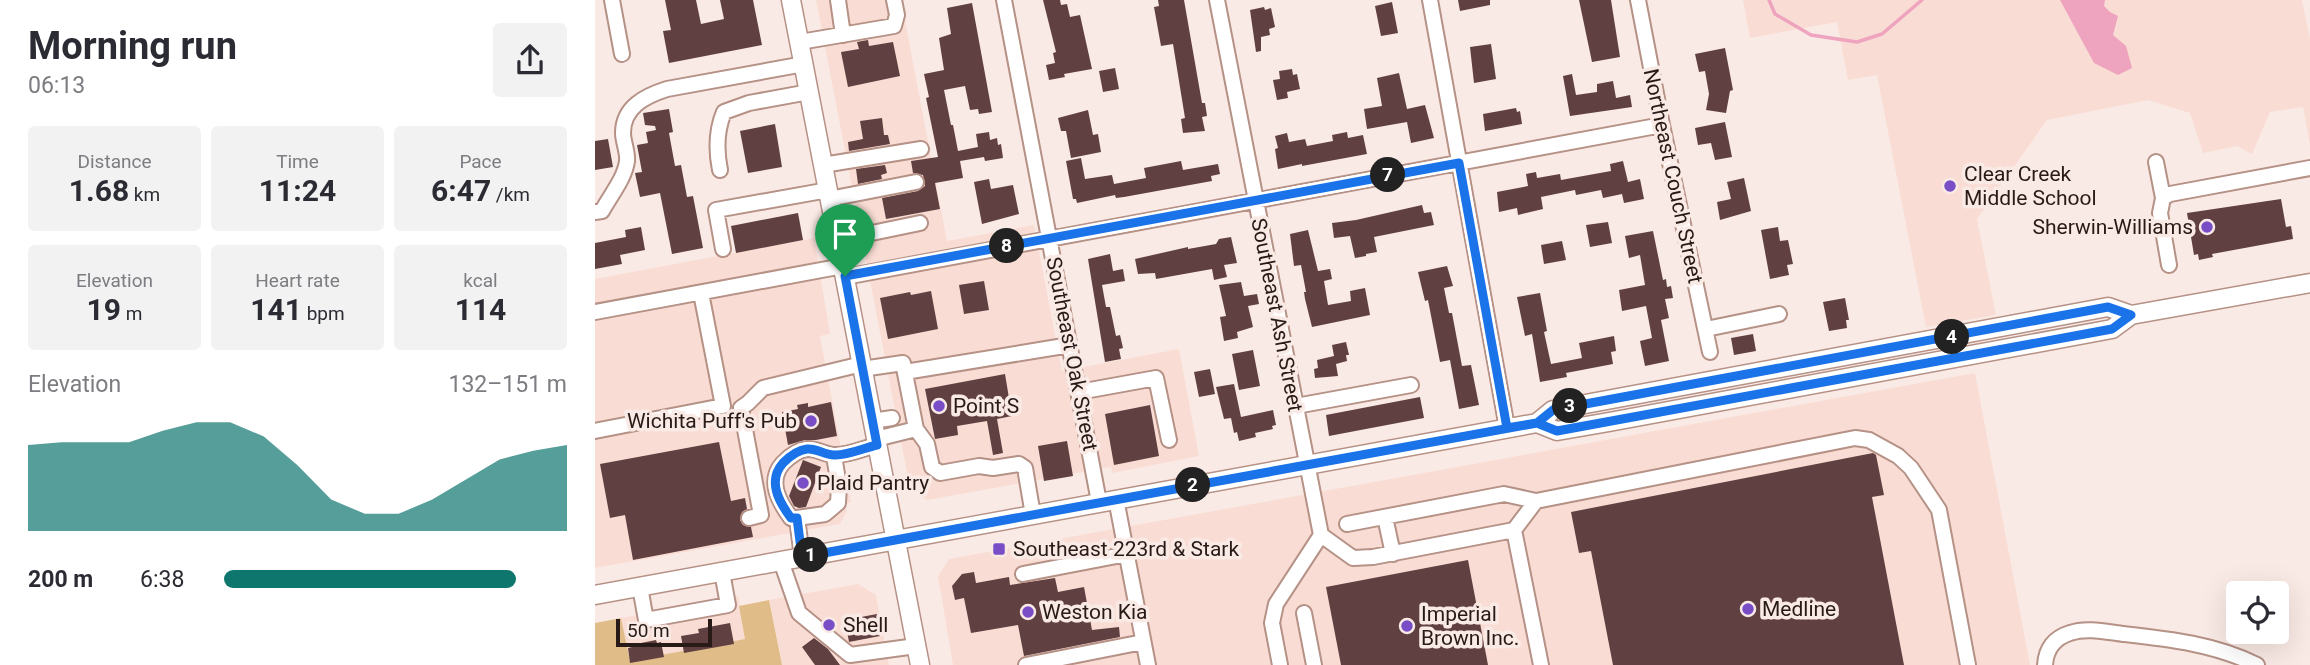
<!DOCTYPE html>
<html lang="en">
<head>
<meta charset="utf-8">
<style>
	:root { --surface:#fff; --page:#f2f2f3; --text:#2b2b33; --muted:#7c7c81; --accent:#0f766e }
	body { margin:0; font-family:Roboto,sans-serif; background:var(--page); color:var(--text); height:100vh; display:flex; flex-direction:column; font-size:26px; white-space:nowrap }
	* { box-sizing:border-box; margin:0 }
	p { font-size:23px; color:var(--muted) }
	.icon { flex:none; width:38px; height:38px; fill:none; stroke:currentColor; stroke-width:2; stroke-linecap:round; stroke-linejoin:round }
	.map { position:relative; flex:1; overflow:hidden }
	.sheet { display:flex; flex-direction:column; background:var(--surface); width:595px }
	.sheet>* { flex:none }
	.tools { position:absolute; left:1631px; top:581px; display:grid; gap:14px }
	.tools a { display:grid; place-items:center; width:63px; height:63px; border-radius:7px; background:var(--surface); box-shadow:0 7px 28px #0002; font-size:35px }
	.scale { position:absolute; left:21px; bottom:18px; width:96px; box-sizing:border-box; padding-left:7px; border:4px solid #281b17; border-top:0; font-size:19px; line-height:24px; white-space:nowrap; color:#281b17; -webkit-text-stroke:5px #faeae5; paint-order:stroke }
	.pin { position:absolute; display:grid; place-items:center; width:60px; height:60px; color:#fff; margin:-72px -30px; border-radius:50% 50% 50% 0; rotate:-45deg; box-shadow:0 0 7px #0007 }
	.pin .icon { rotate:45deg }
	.km { position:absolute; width:35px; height:35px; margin:-18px; border-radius:50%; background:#222; color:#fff; font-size:19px; line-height:35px; text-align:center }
	.round { display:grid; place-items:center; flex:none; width:74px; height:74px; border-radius:7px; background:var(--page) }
	.summary { display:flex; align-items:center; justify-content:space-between; height:119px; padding:0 28px }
	h1 { font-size:38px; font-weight:700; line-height:52px }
	.stats { display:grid; grid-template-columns:repeat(3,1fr); gap:10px; height:119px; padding:7px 28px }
	.stats div { display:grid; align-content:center; border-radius:7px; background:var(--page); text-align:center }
	.stats b { font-size:30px; font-weight:700 }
	.stats small { font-size:19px; font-weight:400 }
	.stats p { font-size:19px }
	.chart { height:196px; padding:14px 28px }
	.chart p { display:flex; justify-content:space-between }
	.chart svg { width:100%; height:126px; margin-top:7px; fill:var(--accent); opacity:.7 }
	ul { padding:0 28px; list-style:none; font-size:23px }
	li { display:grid; grid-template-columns:112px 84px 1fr; align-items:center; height:52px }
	li i { height:18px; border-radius:9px; background:var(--accent) }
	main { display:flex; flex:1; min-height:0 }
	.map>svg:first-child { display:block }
	.built { fill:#f9ddd4 }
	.green { fill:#e0bd88 }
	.water { fill:#eea4be }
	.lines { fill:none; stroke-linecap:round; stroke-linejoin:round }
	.stream { stroke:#eea4be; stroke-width:3.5 }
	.building { fill:#614041 }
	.minor-casing { stroke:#b59186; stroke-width:18 }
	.major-casing { stroke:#b59186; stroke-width:21 }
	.minor { stroke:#fff; stroke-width:14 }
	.major { stroke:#fff; stroke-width:18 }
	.route-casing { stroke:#fff; stroke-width:14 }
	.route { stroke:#1a73e8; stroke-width:9 }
	.poi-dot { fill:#794dc6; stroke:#faeae5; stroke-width:2.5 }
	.labels { text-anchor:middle; stroke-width:7; stroke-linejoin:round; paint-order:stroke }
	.poi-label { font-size:21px; fill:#281b17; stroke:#faeae5; text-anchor:start }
	.street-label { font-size:21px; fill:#281b17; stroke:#faeae5 }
</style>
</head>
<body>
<main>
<section class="sheet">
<div class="summary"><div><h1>Morning run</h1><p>06:13</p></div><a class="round"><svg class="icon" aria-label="share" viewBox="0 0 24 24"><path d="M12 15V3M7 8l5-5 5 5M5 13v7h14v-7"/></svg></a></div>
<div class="stats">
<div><p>Distance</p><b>1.68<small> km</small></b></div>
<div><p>Time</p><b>11:24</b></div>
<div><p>Pace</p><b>6:47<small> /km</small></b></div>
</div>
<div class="stats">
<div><p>Elevation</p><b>19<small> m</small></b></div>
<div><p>Heart rate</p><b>141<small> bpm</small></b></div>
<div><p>kcal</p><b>114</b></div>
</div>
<div class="chart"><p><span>Elevation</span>132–151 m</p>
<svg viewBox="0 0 160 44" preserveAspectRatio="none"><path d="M0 44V14L10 13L20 13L30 13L40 9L50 6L60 6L70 11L80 21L90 33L100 38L110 38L120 33L130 26L140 19L150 16L160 14V44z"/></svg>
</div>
<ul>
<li><b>200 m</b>6:38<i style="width:85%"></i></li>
</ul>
</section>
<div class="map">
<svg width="1715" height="665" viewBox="0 0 1715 665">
	<rect width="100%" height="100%" fill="#faeae5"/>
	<!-- built -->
	<path class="built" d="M221,0h85l46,241 87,-16 28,146 117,-22 20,107 -87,17 -1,-6 -184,33 -17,-12z
		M1148,0h559l8,39v106l-7,-38 -33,5 -18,42 -15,-8 -34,7 -13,-40 -42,-13 -101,20 -70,99 19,96 -70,12 -49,-252 -29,5 -11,-58 -87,16z
		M219,238l16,96 -10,2 31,166 -5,1 1,8 -7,13 -245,44v-289z
		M1380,373l55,292h-1077l-15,-89 11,-17z
		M263,584l18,11 13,70h-107l-13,-65z
		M143,596l8,43 -116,22 -9,-43z"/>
	<!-- green -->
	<path class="green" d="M174,600l13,65h-187v-42l26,-5 9,43 115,-22 -6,-33z"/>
	<!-- water -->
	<path class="water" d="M1465,0h45l-1,6 6,6 8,4 -5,19 13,11 6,22 -14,7 -24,-12z"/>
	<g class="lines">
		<!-- stream -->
		<path class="stream" d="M1174,0l6,14 36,21 46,7 25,-8 40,-34"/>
	</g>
	<!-- building -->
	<path class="building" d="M70,0h31l5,24 23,-5 -4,-19h33l9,45 -93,18 -6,-32 8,-1z
		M448,0h17l1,5 6,-1 3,13 10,-2 12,54 -28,5 1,3 -16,3 -3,-15 9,-2 -2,-10 3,-1z
		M563,0h26l18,103h3l2,13 -5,1 3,14 -22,2 -2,-14 4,-1 -12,-74 -12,2 -7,-39 5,-1z
		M863,0h32v5l-30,6z
		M984,0h32l9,57 -28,5z
		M797,2l6,31 -17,3 -6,-30z
		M377,3l20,109 -13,2 -1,-5 -8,1 -5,-24 -21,4 7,35h2l5,26 20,-4 -2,-13 13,-2 1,8 7,-2 1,7 3,-1 2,14 -18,3 -1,-4 -24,4 3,17 -28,5 5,26 -54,10 -4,-21 36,-7 7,-5 -2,-11 -10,-2 -2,-12 27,-4 -12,-59 3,-1 -5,-23 20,-4 -5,-32 12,-4 -4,-26z
		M669,7l1,3 6,-2 4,19 -6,2 1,6 -9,2v14l-5,1 -6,-42z
		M273,40l1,6 24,-4 7,34 -52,11 -7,-35 18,-3 -2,-7z
		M896,44l5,35 -22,4 -4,-36z
		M1130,48l8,42 -3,1 -4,22 -20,-3 3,-16 -4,-23 -6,1 -4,-18z
		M520,68l4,21 -16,3 -4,-21z
		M697,69l1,6 4,-1 3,15 -13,3 1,6 -11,2 -4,-20 7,-1 -1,-8z
		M804,73l8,36 18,-4 9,33 -23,5 -4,-21 -40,7 -3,-20 18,-3 -5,-28z
		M977,74l4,21 21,-3v-8l16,-3 3,17 14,-3 2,12 -62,9 -7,-40z
		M921,108l1,4 3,-1 2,13 -37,7 -2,-17z
		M74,109l4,23 -4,1 6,33 6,-1 6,32 6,-1 10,52 -31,6 -12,-61 -20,4 -5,-24 7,-1 -5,-27 11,-2 -2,-11 10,-2 -1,-4 -10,-1 -2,-12z
		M493,110l5,25 5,-1 3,18 -30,6 -5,-27h-5l-3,-13z
		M287,118l2,17h4l2,9 -41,7 -1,-9 15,-3 -3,-18z
		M1130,122l7,35 -17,3 -4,-17 -13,2 -3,-17z
		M180,124l7,43 -34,6 -8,-42z
		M752,132l1,6 15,-3 4,19 -65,12v-2l-24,5 -3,-20 3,-1 -3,-12 12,-3 2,9 16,-3 2,7 26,-5 -1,-6z
		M13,139l5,28 -18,3v-29z
		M486,158l4,21 27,-4 2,9 32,-6 -2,-10 37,-7 2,9 35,-6 2,10 -9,2 1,5 -88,16 -8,1 -1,-3 -38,8 -1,-4h-3l-7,-38z
		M1028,161l5,21 12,-3 4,20 -20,4 -2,-9 -19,4 -2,-8 -25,5 -1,-5 -34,7 2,12 -25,6 -1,-7 -18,4 -2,-20 31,-6 -2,-12 10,-2 1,6 23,-4 1,6 50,-9 -1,-7z
		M290,165l2,8 -6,2 1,4 -24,5 -2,-15z
		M1149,178l7,33 -31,9 -3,-18 14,-3 -4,-17z
		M394,179l2,10 22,-4 6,29 -37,10 -8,-42z
		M1686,199l5,28 5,-1 2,13 -81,15 1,3 -14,3 -1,-6 -4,1 -7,-42z
		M827,205l2,8 7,-1 3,13 -60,12 3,15 -11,2v2l-11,2 -5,-22 -16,2 -2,-15 24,-3z
		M203,213l5,27 -67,13 -5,-27z
		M1013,222l4,21 -22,4 -4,-22z
		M46,227l4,23 -25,5 2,9 -27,5v-26l31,-6 -1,-7z
		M1183,227l2,14 8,-1 5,24 -6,1 2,10 -19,4 -9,-49z
		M713,230l10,41 12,-2 2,10 -8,2 4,24 23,-4 -1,-10 15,-3 5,27 -58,12 -7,-28 -1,-7h2l-5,-27 -7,1 -4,-32z
		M1058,231l10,49 3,-1 1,8 4,-1 2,12 -8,1 4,19 -8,2 8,41 -24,5 -5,-25 12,-3 -6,-32 -24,5 -3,-21 26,-5 -5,-30 -11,3 -4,-22z
		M636,237l6,26 -13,2 3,12 -13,3 -2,-11 -56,10 -1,-6 -17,1 -3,-15 53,-12v2l28,-5 3,-5z
		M967,241l4,19 -22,4 -3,-19z
		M515,254l3,17 10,-2 2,12 -23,4 4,22h4l6,29 4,-1 3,13 -4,1 2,10 -16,3 -17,-103z
		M852,266l6,20 -9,2 5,25h3l10,53 9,-1 8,40 -20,4 -9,-49 -10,2 -12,-62 -3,1 -7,-29z
		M389,281l5,29 -25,4 -5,-29z
		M646,282l3,14 13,-2 2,10 -11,2 5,21 -16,5 1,6 -14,3 -4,-24 6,-1 -7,-31z
		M336,291l7,38 -50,10 -8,-41 30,-6 1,3z
		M945,293l7,38 -3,1 7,32 31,-6 -3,-15 35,-7 2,15 -5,1 2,12 -47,9 1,4 -27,5 -8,-48 -7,2 -8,-39z
		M1250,298l4,22h-3l1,8 -18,3 -6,-29z
		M1158,334l3,17 -22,4 -3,-17z
		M751,342l3,13h-3l1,6 -11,3 2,12 -23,2 -1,-9 4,-1 -1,-8 17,-4 -2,-11z
		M658,350l7,36 -21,4 -7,-36z
		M615,369l5,25 -16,3 -5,-25z
		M410,374l7,42 -15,3 6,34 -10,2 -6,-34 -30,5 1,9 -23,4 -10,-50z
		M639,384l7,33 32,-7 3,15 -4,1 1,3 -18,4 1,4 -17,4 -2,-9 -3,1 -3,-15 -7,1 -8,-32z
		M825,397l4,21 -95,18 -3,-21z
		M236,402l6,34 -21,4h-11l-17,5 -6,-33 16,-3 -1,-4 11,-2v4z
		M555,405l9,51 -45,9 -9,-51z
		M472,441l6,35 -29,5 -6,-35z
		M124,442l12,59 14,-3 2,11 -5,3 -2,8 3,5 8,2 2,10 -120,23 -8,-45 -15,3 -10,-54z
		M1278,453l3,2 8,40 -12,2 32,168h-291l-22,-114 -12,2 -8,-41z
		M208,460l18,7 -15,40 -7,1 -5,-2 -5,-10z
		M873,560l20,105h-147l-15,-78z
		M379,572l2,11 33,-6 1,8 45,-7 3,14 26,-5 8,43 27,-3 1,10 -96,19 -6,-31 -47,8 -7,-35 -9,2 -3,-14 10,-12z
		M282,614l3,22 -31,6 -4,-22z
		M135,623l4,21 -50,9 -3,-17 18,-3 -1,-4z
		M219,638l14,11 12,16h-25l-13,-18z
		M61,640l1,3 4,-1 3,15 -34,6 -2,-15 4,-1 -1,-2z"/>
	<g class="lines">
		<defs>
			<path id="minor" d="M17,0l10,54
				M243,0l5,35
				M409,0l95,502
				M622,0l104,535 -45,69 -4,19 8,42
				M835,0l77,428
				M1043,0l24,125 48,227
				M205,42l94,-16 3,-11 -3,-15
				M1561,162l7,36
				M228,165l98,-16
				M125,170c-4,-20 -4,-39 4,-58l25,-9 60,-11
				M234,199l87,-17
				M0,212l7,-1c8,-15 23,-33 25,-50 1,-9 -4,-19 -4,-28 0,-26 22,-37 44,-44l137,-25
				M243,240l82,-17
				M128,249l-7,-39 112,-20
				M1574,265l-9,-52 3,-15 7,-4 140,-26
				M250,277l817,-152
				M0,312l248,-46
				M1111,329l73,-15
				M267,369l41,-6 13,66 -40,10
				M310,372l165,-27
				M484,392l77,-14 13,62
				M701,406l115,-21
				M277,421l20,-3
				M321,429l11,15 5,23 8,6 39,-7 14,2 26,-4 6,4 8,47
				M0,431l128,-25 -22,-113
				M521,499l32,166
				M790,517l8,37
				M154,518l12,-3 -20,-107 7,-5 15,-15 99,-24
				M202,518l28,-4 13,-11 1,-17 -5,-30
				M752,524l157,-30 32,7
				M919,530l27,135
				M726,535l32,23 20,-1 141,-27 22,-29 319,-63 14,2 29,16 13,12 28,42 29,155
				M207,557l-5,-39h-6c-12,-16 -24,-37 -8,-55 6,-6 15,-13 24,-14 10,-1 17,6 27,6 13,1 30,-7 43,-10
				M186,561l18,52 51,42 66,-9
				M428,574l104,-20
				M45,587l6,33 82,-15 -6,-33
				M709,613l10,52
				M431,665l117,-23
				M1450,665c1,-16 9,-27 25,-32 17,-6 37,-1 54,1 45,5 91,10 133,31"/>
			<path id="major" d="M196,0l129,665
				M942,423l20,8 52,-9 503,-93 19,-14 179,-32
				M0,595l942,-172 16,-13 555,-103 23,8"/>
		</defs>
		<!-- minor casing -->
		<use href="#minor" class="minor-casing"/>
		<!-- major casing -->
		<use href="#major" class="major-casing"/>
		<!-- minor -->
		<use href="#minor" class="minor"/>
		<!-- major -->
		<use href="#major" class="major"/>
	</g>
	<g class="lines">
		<defs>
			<path id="route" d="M250,276l32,169c-13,3 -31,11 -43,10 -10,0 -17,-7 -27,-6 -9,1 -18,8 -24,14 -16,18 -4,39 8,55h6l5,39 735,-134 16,-13 555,-103 23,8 -19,14 -555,102 -20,-8 -30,5 -48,-265 -614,113"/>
		</defs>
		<!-- route casing -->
		<use href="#route" class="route-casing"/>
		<!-- route -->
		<use href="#route" class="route"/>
	</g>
	<!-- markers -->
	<g class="poi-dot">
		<circle cx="1355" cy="186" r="7"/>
		<circle cx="1612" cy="227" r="7"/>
		<circle cx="344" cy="406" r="7"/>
		<circle cx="216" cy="421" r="7"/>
		<circle cx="208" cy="483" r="7"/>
		<rect x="397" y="542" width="14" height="14" rx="3.5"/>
		<circle cx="1153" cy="609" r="7"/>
		<circle cx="433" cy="612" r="7"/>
		<circle cx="234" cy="625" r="7"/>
		<circle cx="812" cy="626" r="7"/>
	</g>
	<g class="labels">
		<!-- poi labels -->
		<g class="poi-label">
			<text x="1369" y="181">Clear Creek<tspan x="1369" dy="24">Middle School</tspan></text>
			<text x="1598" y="234" text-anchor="end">Sherwin-Williams</text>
			<text x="358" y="413">Point S</text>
			<text x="202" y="428" text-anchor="end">Wichita Puff's Pub</text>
			<text x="222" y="490">Plaid Pantry</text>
			<text x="418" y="556">Southeast 223rd &amp; Stark</text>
			<text x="1167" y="616">Medline</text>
			<text x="447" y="619">Weston Kia</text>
			<text x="826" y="621">Imperial<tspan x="826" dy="24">Brown Inc.</tspan></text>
			<text x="248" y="632">Shell</text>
		</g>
		<!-- street labels -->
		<g class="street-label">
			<text transform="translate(1078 176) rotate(78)" y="7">Northeast Couch Street</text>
			<text transform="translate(682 315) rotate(79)" y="7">Southeast Ash Street</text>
			<text transform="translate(477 354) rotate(79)" y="7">Southeast Oak Street</text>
		</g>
	</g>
</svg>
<div class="tools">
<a><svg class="icon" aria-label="locate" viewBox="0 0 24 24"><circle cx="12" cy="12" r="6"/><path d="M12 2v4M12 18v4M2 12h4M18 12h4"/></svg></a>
</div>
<div class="scale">50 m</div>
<div class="pin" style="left:250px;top:276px;background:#1e9e55"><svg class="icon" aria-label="arrive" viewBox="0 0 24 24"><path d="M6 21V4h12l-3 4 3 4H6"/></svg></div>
<b class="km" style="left:216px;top:555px">1</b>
<b class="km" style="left:598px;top:485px">2</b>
<b class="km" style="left:975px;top:406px">3</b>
<b class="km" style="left:1357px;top:337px">4</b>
<b class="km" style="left:793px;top:175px">7</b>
<b class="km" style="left:412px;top:246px">8</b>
</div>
</main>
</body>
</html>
